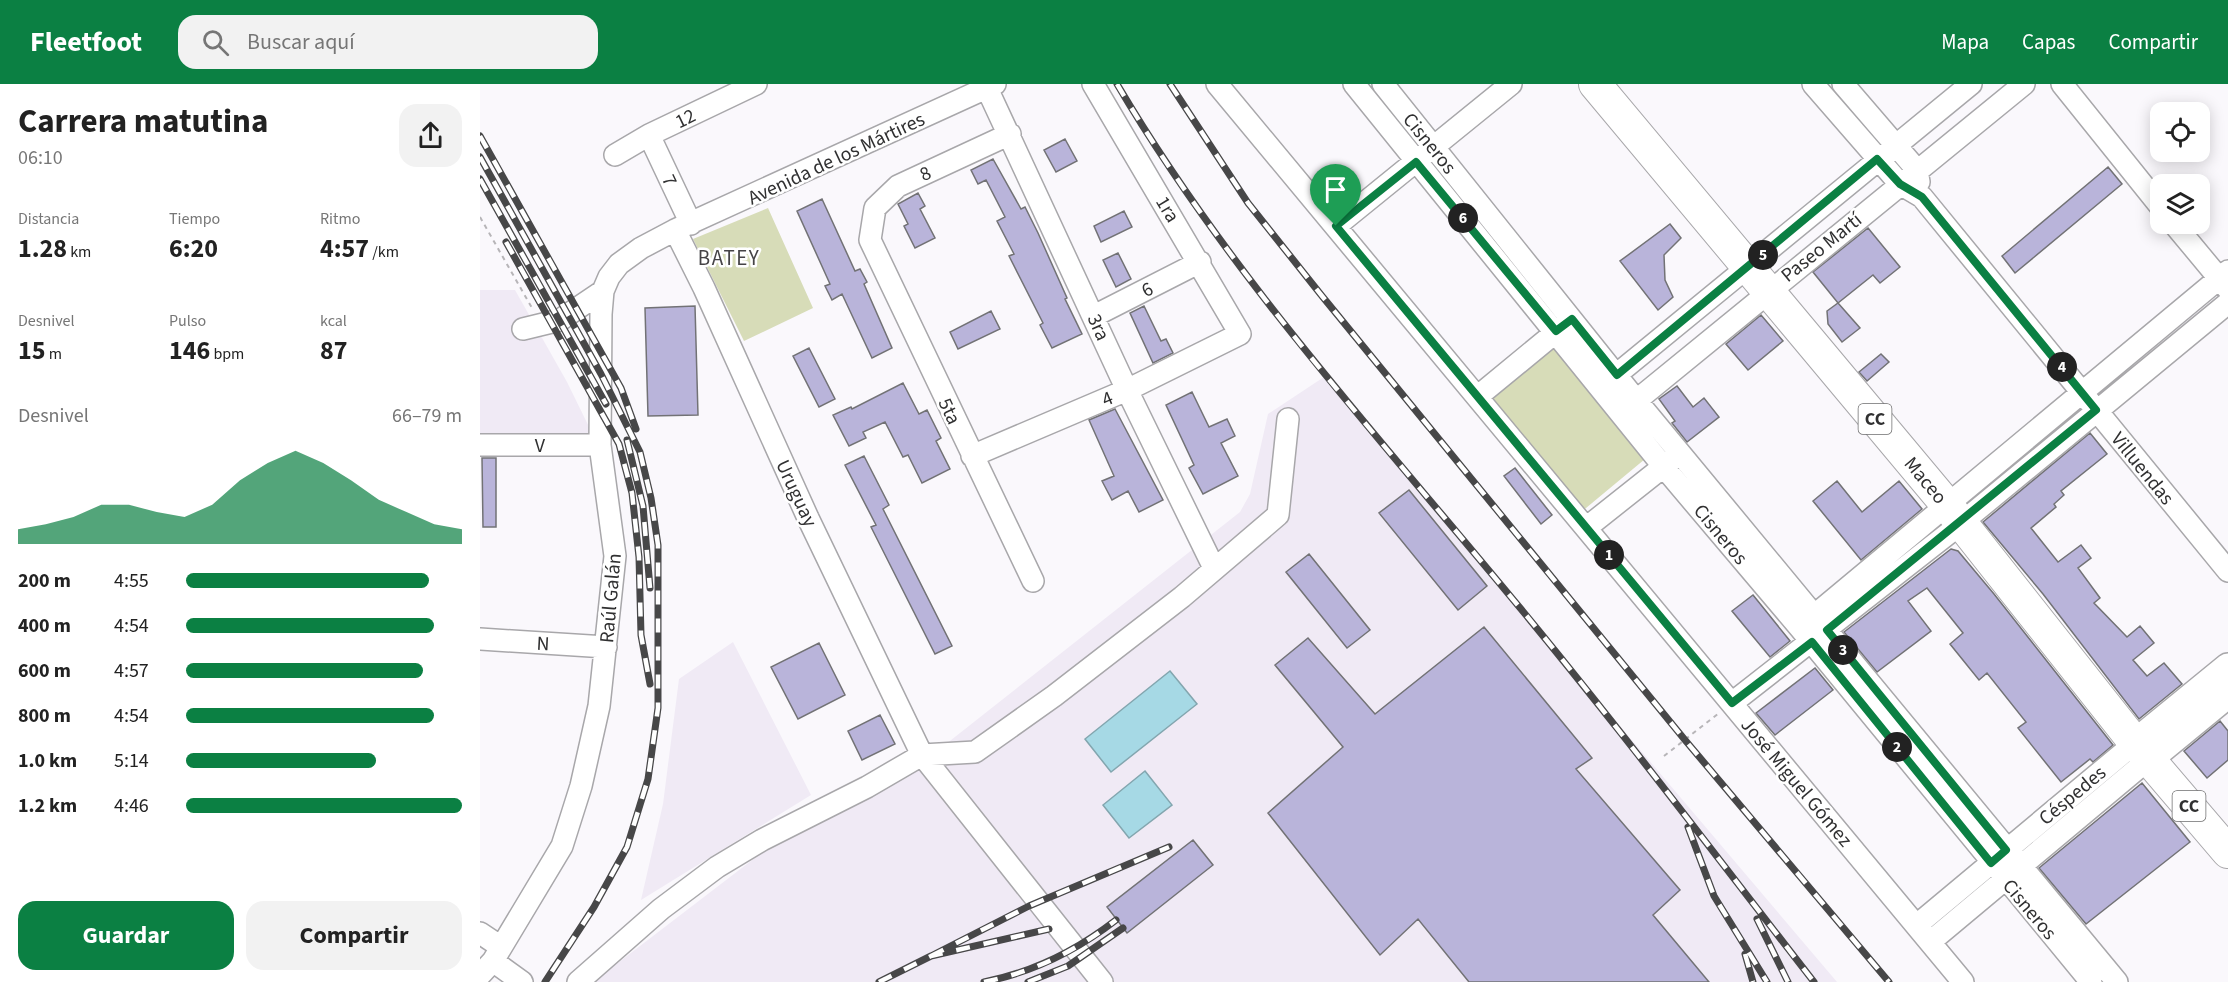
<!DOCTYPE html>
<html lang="es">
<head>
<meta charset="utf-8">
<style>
	:root { --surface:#fff; --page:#f2f2f2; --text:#222; --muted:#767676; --accent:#0b8043 }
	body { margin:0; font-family:"Source Sans 3",sans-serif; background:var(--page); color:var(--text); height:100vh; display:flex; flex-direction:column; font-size:22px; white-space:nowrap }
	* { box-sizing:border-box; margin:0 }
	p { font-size:20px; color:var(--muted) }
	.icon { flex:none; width:33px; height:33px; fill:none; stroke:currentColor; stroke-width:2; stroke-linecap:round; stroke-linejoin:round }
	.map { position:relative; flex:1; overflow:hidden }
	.side { display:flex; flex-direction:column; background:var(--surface); width:480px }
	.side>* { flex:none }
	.fabs { position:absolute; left:1670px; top:18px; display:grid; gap:12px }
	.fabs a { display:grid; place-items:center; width:60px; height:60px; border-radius:12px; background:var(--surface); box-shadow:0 3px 15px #0003; font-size:30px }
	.pin { position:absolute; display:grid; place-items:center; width:51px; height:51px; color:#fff; margin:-62px -26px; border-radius:50% 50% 50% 0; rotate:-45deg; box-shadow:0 0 6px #0007 }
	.pin .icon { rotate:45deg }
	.km { position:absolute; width:30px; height:30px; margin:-15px; border-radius:50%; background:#222; color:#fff; font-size:16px; line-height:30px; text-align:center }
	.round { display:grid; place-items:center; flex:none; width:63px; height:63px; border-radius:18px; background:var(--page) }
	.summary { display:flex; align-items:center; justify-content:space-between; height:102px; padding:0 18px }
	h1 { font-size:33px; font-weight:700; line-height:45px }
	.figures { display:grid; grid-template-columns:repeat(3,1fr); gap:9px; height:102px; padding:6px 18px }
	.figures div { display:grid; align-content:center }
	.figures b { font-size:26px; font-weight:700 }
	.figures small { font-size:16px; font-weight:400 }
	.figures p { font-size:16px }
	.chart { height:168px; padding:12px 18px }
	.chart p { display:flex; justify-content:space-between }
	.chart svg { width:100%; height:108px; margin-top:6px; fill:var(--accent); opacity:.7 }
	.button { display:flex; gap:12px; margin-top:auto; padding:12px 18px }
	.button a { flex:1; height:69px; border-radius:18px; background:var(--accent); color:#fff; font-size:24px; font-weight:700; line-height:69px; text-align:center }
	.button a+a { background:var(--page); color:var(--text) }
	ul { padding:0 18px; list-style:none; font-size:20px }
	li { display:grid; grid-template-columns:96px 72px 1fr; align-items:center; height:45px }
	li i { height:15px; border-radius:8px; background:var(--accent) }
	header { display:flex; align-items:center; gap:36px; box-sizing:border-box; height:84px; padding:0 30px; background:var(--accent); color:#fff }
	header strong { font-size:28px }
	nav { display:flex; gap:33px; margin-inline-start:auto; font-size:21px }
	.search { width:420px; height:54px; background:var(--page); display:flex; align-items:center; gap:15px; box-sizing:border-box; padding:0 21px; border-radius:18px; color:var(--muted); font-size:22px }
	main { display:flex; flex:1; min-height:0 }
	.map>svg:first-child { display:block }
	.built { fill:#f0eaf5 }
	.green { fill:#d7dcb8 }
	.water { fill:#a6d9e5; stroke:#83a6af; stroke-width:1.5 }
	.building { fill:#b9b4da; stroke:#727275; stroke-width:1.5 }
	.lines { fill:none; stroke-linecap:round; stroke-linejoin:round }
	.minor-casing { stroke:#a8a7aa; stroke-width:24 }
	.major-casing { stroke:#a8a7aa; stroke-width:30 }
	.highway-casing { stroke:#a8a7aa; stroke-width:34 }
	.path { stroke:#b7b5b8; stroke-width:2; stroke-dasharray:4.5 4.5; stroke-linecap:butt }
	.minor { stroke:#fff; stroke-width:21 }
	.major { stroke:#fff; stroke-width:27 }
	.highway { stroke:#fff; stroke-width:32 }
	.rail-casing { stroke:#474748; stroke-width:7 }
	.rail { stroke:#fff; stroke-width:4.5; stroke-dasharray:14; stroke-linecap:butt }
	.route-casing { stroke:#fff; stroke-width:12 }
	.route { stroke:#0b8043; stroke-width:8 }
	.labels { text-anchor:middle; stroke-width:5; stroke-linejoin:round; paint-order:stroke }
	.shield { fill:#fff; stroke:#6e6e6f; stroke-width:1.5 }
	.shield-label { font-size:18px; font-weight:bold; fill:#303031 }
	.street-label { font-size:20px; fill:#303031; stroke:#fff }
	.neighbourhood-label { font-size:21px; letter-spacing:1.5px; fill:#454346; stroke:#fff }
</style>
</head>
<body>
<header>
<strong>Fleetfoot</strong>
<div class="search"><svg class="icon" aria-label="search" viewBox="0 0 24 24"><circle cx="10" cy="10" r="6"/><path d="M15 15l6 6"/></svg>Buscar aquí</div>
<nav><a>Mapa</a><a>Capas</a><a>Compartir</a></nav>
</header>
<main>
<section class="side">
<div class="summary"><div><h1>Carrera matutina</h1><p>06:10</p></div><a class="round"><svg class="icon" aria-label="share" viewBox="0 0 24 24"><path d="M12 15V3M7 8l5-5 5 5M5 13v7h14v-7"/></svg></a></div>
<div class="figures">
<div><p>Distancia</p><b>1.28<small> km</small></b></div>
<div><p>Tiempo</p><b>6:20</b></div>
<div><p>Ritmo</p><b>4:57<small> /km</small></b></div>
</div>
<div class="figures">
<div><p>Desnivel</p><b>15<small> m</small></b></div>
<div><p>Pulso</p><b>146<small> bpm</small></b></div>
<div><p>kcal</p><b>87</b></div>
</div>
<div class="chart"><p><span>Desnivel</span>66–79 m</p>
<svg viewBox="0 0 160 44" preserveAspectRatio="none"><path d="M0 44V38L10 36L20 33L30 28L40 28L50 31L60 33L70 28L80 18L90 11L100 6L110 11L120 18L130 26L140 31L150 36L160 38V44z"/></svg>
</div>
<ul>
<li><b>200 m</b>4:55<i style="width:88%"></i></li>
<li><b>400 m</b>4:54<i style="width:90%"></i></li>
<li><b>600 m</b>4:57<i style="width:86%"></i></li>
<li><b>800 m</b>4:54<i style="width:90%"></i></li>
<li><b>1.0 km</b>5:14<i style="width:69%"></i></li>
<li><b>1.2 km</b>4:46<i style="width:100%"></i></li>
</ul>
<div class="button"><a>Guardar</a><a>Compartir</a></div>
</section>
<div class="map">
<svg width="1748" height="898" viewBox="0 0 1748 898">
	<rect width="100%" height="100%" fill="#faf8fc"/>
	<!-- built -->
	<path class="built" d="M0,206h35l52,92 25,51h-112z
		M844,293l513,605h-1244l226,-173 108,-50 313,-247 10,-18 18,-80z
		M253,558l78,153 -170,105 22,-96 16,-125z"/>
	<!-- green -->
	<path class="green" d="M288,124l45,100 -69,33 -51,-102z
		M1072,261l93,114 -65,54 -96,-114z"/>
	<!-- water -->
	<path class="water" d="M690,587l27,33 -86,68 -26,-33z
		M665,687l27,34 -43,33 -26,-33z"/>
	<!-- building -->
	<path class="building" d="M585,55l12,22 -21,11 -12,-22z
		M513,75l28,50 4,-2 13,26 29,65 -2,1 17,35 -30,14 -12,-23 3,-2 -34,-67 5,-2 -17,-33 8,-4 -19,-37 -8,4 -7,-14z
		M1628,83l14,17 -107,89 -13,-17z
		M438,109l7,13 -5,3 15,29 -20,10 -11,-22 4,-2 -10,-20z
		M342,115l33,72 5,-2 7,13 -3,2 28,64 -20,10 -30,-64 -10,6 -7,-14 5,-2 -33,-73z
		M644,127l8,16 -31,15 -7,-16z
		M1190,140l11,14 -17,17 1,25 8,17 -15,13 -38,-49z
		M1388,144l32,39 -20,16 -7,-8 -35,28 -25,-31z
		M638,169l13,26 -15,8 -13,-27z
		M1358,219l22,25 -18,14 -14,-18 -1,-13z
		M215,222l3,109 -50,1 -3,-108z
		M664,222l17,35 5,-2 7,14 -20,10 -23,-50z
		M511,227l9,18 -42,20 -8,-17z
		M1281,231l22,26 -35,29 -22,-26z
		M329,264l26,51 -16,8 -26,-51z
		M1401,270l8,8 -22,19 -8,-9z
		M423,299l16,31 8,-4 14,28 -5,3 14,28 -28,14 -14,-28 -5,2 -18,-35 -22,10 3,6 -17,8 -16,-31 18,-8 1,2z
		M1197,302l16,21 11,-9 15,19 -32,25 -15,-19 3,-2 -16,-22z
		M712,308l17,35 18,-8 8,17 -14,7 17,33 -35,18 -14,-26 5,-3 -28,-60z
		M635,325l48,91 -24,12 -11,-21 -16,9 -10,-19 12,-5 -25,-56z
		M1610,349l17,21 -46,37 3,4 -10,9 2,3 -25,21 27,34 23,-17 10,13 -13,10 22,30 -6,5 33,34 13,-11 14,17 -21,17 14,16 17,-13 18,21 -43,35 -96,-125 -60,-72z
		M384,372l25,49 -6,4 69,137 -17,8 -64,-127 5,-2 -31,-60z
		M2,374h14v69h-13z
		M1035,384l37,47 -11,9 -37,-48z
		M1357,397l25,31 37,-31 23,28 -61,51 -48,-59z
		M929,406l78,96 -29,24 -79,-97z
		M1471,465l7,2 36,43 119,151 -20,17 -3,-3 -29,23 -43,-54 8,-6 -39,-49 -8,7 -29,-36 13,-11 -36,-45 -19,13 23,30 -54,41 -33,-40z
		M829,470l61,76 -23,18 -61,-76z
		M1273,511l37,46 -20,16 -38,-46z
		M1004,543l108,131 -16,11 104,121 -27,25 56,67h-240l-51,-63 -38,36 -112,-142 75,-66 -68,-82 33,-27 67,76z
		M339,559l26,52 -47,24 -27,-52z
		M1335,584l18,22 -58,45 -19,-22z
		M400,631l15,29 -33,16 -14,-29z
		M1740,637l8,10v29l-21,18 -23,-27z
		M1662,699l48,59 -104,82 -47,-56z
		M713,756l20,25 -86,68 -20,-26z"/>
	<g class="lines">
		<defs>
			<path id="minor" d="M505,0l142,306 87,178
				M737,0l746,898
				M874,0l309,382 137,162 291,354
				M903,0l253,316 481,582
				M1333,0l87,100 22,13 306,374
				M1363,0l74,86 2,12
				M1582,0l98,122
				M530,50l-112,52 -23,22 -5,32 163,341
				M169,51l42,89
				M135,71l34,-20 107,-51
				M1694,140l54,65
				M856,142l175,-142
				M195,146l29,58 104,230 114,237 180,227
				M614,232l106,-54
				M43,245l37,-9 43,-29
				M1125,300l366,-300
				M997,313l90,-74
				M1146,325l398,-325
				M0,361h120
				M492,372l155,-66 113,-56 -147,-250
				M1106,444l87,-69
				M1324,540l424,-353
				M0,555l126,8
				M1252,619l217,-170 279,-230
				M1437,841l218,-182
				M0,849l21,14
				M1450,858l219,-183
				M13,877l29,21
				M0,891l13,-14 69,-115 19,-60 18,-80 16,-150 -15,-111 1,-131 2,-23 6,-14 10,-13 22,-16 34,-18 320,-146
				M98,898l83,-73 56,-42 45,-27 105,-53 55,-32 53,-3 79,-56 128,-99 96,-82 10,-96"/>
			<path id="major" d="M1655,659l93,-76
				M1669,675l79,-65"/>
			<path id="highway" d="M1115,0l352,421 188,238 93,109"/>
		</defs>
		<!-- minor casing -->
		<use href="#minor" class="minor-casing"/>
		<!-- major casing -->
		<use href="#major" class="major-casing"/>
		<!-- highway casing -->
		<use href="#highway" class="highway-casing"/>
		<!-- path -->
		<path class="path" d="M0,133l52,91
			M1184,672l55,-43"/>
		<!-- minor -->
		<use href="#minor" class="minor"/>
		<!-- major -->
		<use href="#major" class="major"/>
		<!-- highway -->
		<use href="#highway" class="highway"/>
		<defs>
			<path id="rail" d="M637,0c109,185 253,343 389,507 107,128 206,260 308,391
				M690,0l78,119 74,93 363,444 204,242
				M0,52l141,252 15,41
				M0,73l121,217 39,78 11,46 7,47v163l-10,71 -21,68 -33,60 -49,75
				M0,95l126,225
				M26,158l113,202 13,49 7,64 2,78 9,49
				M147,356l16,66 7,82
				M1208,743l26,69 53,86
				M1277,835l31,63
				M1265,870l8,28
				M451,872l98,-50 140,-59
				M399,898l52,-26 118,-27
				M504,898c50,-10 92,-31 132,-62
				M548,898l40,-16 55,-38"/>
		</defs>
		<!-- rail casing -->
		<use href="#rail" class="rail-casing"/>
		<!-- rail -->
		<use href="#rail" class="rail"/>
	</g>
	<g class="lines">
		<defs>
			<path id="route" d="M1397,75l23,25 22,13 174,213 -269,220 179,220 -15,13 -179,-221 -80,61 -396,-477 80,-64 140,169 16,-12 45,56z"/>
		</defs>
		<!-- route casing -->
		<use href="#route" class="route-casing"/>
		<!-- route -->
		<use href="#route" class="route"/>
	</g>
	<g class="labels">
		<!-- shield labels -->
		<g class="shield">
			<rect x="1378.5" y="320" width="33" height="30" rx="4.5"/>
			<rect x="1692.5" y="707" width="33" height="30" rx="4.5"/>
		</g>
		<g class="shield-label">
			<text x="1395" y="341">CC</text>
			<text x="1709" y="728">CC</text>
		</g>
		<!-- street labels -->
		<g class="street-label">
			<text transform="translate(205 34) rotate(-26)" y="7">12</text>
			<text transform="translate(950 59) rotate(51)" y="7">Cisneros</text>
			<text transform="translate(356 74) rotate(-25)" y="7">Avenida de los Mártires</text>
			<text transform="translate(445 89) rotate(-25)" y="7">8</text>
			<text transform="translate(190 96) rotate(65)" y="7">7</text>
			<text transform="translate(688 125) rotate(59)" y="7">1ra</text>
			<text transform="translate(1341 163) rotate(-39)" y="7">Paseo Martí</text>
			<text transform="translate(667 205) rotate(-27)" y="7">6</text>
			<text transform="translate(619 243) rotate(66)" y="7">3ra</text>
			<text transform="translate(627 314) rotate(-23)" y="7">4</text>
			<text transform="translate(470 327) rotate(65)" y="7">5ta</text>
			<text x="60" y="368">V</text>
			<text transform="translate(1663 384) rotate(51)" y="7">Villuendas</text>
			<text transform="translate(1446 396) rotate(50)" y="7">Maceo</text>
			<text transform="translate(317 409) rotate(65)" y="7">Uruguay</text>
			<text transform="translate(1241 450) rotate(50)" y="7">Cisneros</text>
			<text transform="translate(130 514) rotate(-85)" y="7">Raúl Galán</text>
			<text transform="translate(63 559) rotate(3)" y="7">N</text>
			<text transform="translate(1317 698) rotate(50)" y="7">José Miguel Gómez</text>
			<text transform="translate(1592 711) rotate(-40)" y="7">Céspedes</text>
			<text transform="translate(1550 825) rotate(50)" y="7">Cisneros</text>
		</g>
		<!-- neighbourhood labels -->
		<g class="neighbourhood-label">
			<text x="249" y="181">BATEY</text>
		</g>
	</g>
</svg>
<div class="fabs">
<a><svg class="icon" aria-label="locate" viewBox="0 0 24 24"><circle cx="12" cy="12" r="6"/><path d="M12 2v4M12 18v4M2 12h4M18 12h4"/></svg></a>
<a><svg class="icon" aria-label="layers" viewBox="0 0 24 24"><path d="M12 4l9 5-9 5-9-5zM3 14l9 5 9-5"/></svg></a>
</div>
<div class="pin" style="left:856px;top:142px;background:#1e9e55"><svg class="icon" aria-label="arrive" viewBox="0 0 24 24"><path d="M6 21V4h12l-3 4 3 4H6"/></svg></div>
<b class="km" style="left:1129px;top:471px">1</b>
<b class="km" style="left:1417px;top:663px">2</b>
<b class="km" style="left:1363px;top:566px">3</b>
<b class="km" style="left:1582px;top:283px">4</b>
<b class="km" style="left:1283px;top:171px">5</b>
<b class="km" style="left:983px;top:134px">6</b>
</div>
</main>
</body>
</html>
